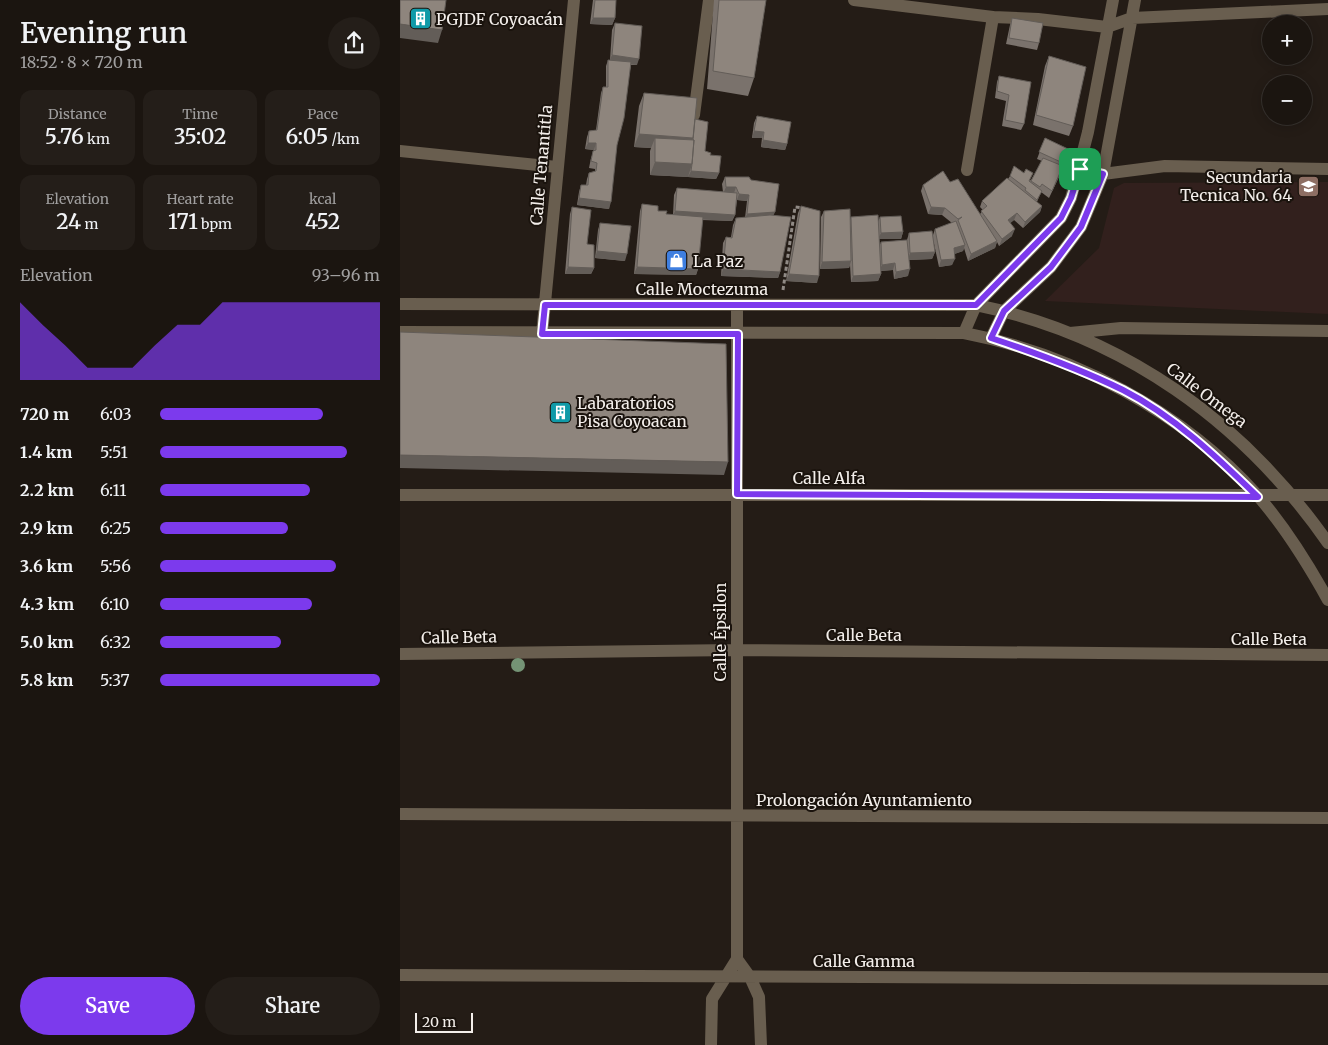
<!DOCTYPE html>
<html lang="en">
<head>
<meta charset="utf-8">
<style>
	:root { --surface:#1b1510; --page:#241e19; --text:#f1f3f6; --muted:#a09f9f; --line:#393430; --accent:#7c3aed }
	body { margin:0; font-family:Merriweather,serif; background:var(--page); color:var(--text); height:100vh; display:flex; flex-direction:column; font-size:19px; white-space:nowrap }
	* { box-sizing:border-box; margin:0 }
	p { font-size:16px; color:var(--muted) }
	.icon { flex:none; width:28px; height:28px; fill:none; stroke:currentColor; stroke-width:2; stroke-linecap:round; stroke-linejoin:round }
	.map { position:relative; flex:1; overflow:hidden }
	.drawer { display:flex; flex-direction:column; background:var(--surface); width:400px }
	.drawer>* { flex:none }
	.controls { position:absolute; left:862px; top:15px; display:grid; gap:10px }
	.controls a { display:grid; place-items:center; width:50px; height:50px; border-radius:50%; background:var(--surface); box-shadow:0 2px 12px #0003,0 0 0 1px var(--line); font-size:25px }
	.scale { position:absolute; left:15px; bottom:12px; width:58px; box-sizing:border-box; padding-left:5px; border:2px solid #f3eeea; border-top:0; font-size:14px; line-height:18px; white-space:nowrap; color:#f3eeea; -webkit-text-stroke:4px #1a130d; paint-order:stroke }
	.pin { position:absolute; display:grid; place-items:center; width:42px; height:42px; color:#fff; margin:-21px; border-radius:10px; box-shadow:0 2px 8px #0006 }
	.round { display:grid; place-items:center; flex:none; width:52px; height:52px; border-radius:26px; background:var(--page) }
	.headline { display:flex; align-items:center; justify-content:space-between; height:85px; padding:0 20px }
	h1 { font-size:28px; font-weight:600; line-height:38px }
	.metrics { display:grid; grid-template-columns:repeat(3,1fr); gap:8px; height:85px; padding:5px 20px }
	.metrics div { display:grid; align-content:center; border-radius:12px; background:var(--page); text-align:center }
	.metrics b { font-size:21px; font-weight:600 }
	.metrics small { font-size:14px; font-weight:400 }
	.metrics p { font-size:14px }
	.chart { height:140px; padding:10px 20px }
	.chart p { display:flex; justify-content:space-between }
	.chart svg { width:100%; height:90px; margin-top:5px; fill:var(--accent); opacity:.7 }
	.cta { display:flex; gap:10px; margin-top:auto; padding:10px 20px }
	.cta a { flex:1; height:58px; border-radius:30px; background:var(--accent); color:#fff; font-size:20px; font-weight:600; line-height:58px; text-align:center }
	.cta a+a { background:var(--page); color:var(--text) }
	ul { padding:0 20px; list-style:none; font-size:16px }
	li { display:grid; grid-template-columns:80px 60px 1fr; align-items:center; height:38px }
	li i { height:12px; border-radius:6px; background:var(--accent) }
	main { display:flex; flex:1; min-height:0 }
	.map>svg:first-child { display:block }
	.education { fill:#32201d }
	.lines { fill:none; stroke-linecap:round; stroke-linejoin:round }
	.path { stroke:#908a85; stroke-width:3; stroke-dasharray:4 2.5; stroke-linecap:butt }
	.minor { stroke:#695e4f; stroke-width:12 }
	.tree { fill:#749375 }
	.wall { fill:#7a726c }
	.shaded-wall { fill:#635d58 }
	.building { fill:#8e857d; stroke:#635d58 }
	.route-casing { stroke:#fff; stroke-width:10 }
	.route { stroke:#7c3aed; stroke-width:6 }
	.labels { text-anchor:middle; stroke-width:4; stroke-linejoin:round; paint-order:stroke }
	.poi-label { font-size:16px; fill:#f3eeea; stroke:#1a130d; text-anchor:start }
	.street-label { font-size:16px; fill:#f3eeea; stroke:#1a130d }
</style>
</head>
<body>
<main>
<section class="drawer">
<div class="headline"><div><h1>Evening run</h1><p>18:52 · 8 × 720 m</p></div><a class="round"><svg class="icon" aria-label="share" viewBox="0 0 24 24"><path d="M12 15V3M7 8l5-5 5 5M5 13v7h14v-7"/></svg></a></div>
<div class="metrics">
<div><p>Distance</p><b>5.76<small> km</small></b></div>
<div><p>Time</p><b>35:02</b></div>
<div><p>Pace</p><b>6:05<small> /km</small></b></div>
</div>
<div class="metrics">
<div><p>Elevation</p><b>24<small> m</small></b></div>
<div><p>Heart rate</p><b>171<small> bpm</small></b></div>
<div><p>kcal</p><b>452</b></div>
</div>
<div class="chart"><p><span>Elevation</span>93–96 m</p>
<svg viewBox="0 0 160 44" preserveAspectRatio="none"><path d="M0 44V6L10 17L20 27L30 38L40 38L50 38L60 27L70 17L80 17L90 6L100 6L110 6L120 6L130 6L140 6L150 6L160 6V44z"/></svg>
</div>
<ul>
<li><b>720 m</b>6:03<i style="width:74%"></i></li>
<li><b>1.4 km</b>5:51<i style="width:85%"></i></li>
<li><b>2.2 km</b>6:11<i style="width:68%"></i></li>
<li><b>2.9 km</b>6:25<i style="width:58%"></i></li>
<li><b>3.6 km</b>5:56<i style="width:80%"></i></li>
<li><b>4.3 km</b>6:10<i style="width:69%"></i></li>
<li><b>5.0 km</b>6:32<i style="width:55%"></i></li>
<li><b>5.8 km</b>5:37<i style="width:100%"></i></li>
</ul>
<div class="cta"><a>Save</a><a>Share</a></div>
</section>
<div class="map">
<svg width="928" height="1045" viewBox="0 0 928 1045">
	<rect width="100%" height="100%" fill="#241c16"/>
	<!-- education -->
	<path class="education" d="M928,182v132l-283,-13 54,-53 15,-60 10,-5z"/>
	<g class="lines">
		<!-- path -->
		<path class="path" d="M383,290l12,-83 8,1"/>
		<!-- minor -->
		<path class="minor" d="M454,0l139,17 45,2 69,8 25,-9 196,-9
			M294,115l15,-115
			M0,151l157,16
			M680,169l23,5 62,-8 163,3
			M567,170l26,-153
			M0,304l576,1c147,30 267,116 352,238
			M0,332l564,1c110,21 219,79 294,163 27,31 50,68 70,104
			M564,333l12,-28 85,-87 10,-20 17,-66 25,-132
			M670,333l51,-5 207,3
			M142,334l32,-334
			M591,338l13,-27 47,-44 30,-40 22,-53 32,-174
			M0,495h928
			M0,654l336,-4 592,5
			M0,814l928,4
			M337,959l13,18 9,20 2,48
			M0,975l928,4
			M311,1045l1,-46 25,-40v-653"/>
	</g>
	<!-- trees -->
	<circle class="tree" cx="118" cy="665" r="7"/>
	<!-- wall -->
	<path class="wall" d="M193,0h23l-1,18 -3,7 -22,-1z
		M314,0h52l-12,78 -6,18 -41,-7z
		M612,18l27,25 -2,7 -31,-6 4,-19z
		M215,23l22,42h-6l-14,80 -8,64 -32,-4 2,-13 2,-7h5l1,-6 2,-6 6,-2v-2l-6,-1 2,-10 3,-8 -9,-1 2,-12 2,-6 7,-1 5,-37 2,-6h3v-21l2,-6h2l2,-30z
		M649,56l24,70 -4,10 -36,-11 12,-59z
		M599,76l25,48 -3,6 -19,-4 4,-25 -11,-3 2,-16z
		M244,93l51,26 10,32 5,4 9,18 -3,6 -28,-2 1,-2 -1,2 -38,-2v-24l1,-3 -17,-1 5,-41z
		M357,116l30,28 -2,6 -24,-3 1,-9h-10l2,-15z
		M645,138l23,11 -6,17 -1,7 -12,25 -8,-6 -4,10 5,4 -2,6 -17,16 -9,-8 -4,3 2,13 -13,10 -2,-4 -2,6 -27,13 -4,-13 -1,3 -9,3 -2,11 -13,2 -6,-28 2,13 -3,7 -23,1 -1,16 -14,3 -1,-9 -12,1v3l-3,7 -27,1 -1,-17 -1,3 -29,1 1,-52 3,-6 26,9 1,-3 27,5 2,-5 23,15 -2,7h-22v8l2,-5 26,-2 2,-7 24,2 2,-6 17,-6 -10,-8 -14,-1 -7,-23 2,-6 27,-3 30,32 3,-4 -3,-3 2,-6 26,-22 2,-3 21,4 -1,2 12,-21 -5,-2z
		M325,177l48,39 7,56 -2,6 -57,-2 2,-33 3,-6h5l2,-12 3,-7h9l2,-17 -10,-1 -2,15 -3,6 -30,-1 -4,49 -2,6 -62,-1 6,-63 2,-7 24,10 7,1 1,-20 3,-7 46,4 -1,-8z
		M401,206l16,77 -31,-2 12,-68z
		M172,207l15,37 7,24 -3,6h-26l5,-60z
		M200,223l25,38 -30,-3 3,-28z"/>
	<!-- shaded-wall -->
	<path class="shaded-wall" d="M193,18h22l-3,7 -22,-1z
		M0,24l42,6 -4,13 -38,-5z
		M212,55l27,4 -2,6 -28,-3z
		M354,131l10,1 -2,6h-10z
		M239,134l54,4 -5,12 -33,-12 -4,10 -17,-1z
		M363,140l24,4 -2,6 -24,-3z
		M188,143h8l-2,7 -9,-1z
		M255,162l37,2 -4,13 -38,-2z
		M291,171l28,2 -3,6 -28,-2z
		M326,187h10l-2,6 -11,1z
		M339,194l10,1 -2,6 -10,-1z
		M179,198l32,4 -2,7 -32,-4z
		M642,206l-2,6 -17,16 2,-6z
		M531,207l14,1 -3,7 -14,-1z
		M275,211l60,4 -3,6 -60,-3z
		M375,212l-3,7 -28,1 3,-6z
		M617,213l-3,7 -8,7 2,-7z
		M615,229l-3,7 -13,10 3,-7z
		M503,232l-2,7h-23l3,-6z
		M597,241l-2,7 -27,13 3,-7z
		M565,245l-2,6 -11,4 2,-7z
		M197,251l30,3 -2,7 -30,-3z
		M535,252l-3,7 -24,1 2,-7z
		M555,259l-3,6 -13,2 2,-7z
		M451,261l-2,7 -29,1 2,-7z
		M495,263l-2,7 -14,1 3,-6z
		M168,267l26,1 -3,6h-26z
		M237,267l61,2 -2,6 -62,-1z
		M323,269l57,3 -2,6 -57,-2z
		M510,269l-2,7 -14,3 2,-7z
		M389,274l30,2 -2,7 -31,-2z
		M481,274l-3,7 -27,1 2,-6z
		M0,455l328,7 -4,13 -324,-7z"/>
	<!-- building -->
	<path class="building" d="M0,0h46l-4,30 -42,-6z
		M195,0h21l-1,18h-22z
		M319,0h47l-12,78 -41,-7z
		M612,18l31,5 -4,20 -30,-5z
		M215,23l27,3 -3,33 -27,-4z
		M649,56l37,11 -13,59 -37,-11z
		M208,60l23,2 -7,56 -7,27 -6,57 -32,-4 2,-13h7l1,-12 7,-2 1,-8 -6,-2 2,-10 3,-1v-7h-8l1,-12 8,-1 6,-43h5z
		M599,76l32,6 -7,42 -19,-4 4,-25 -12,-4z
		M244,93l53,5 -4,40 -54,-4z
		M357,116l34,6 -4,22 -24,-4 1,-8 -10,-1z
		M295,119l13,3 -3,29 6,2 -1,2 11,1 -2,17 -28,-2 1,-7 2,-24h-1z
		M255,138l39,2 -2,24 -37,-2z
		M645,138l23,11 -5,14 -24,-11z
		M643,158l20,8 -11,25 -10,-7 -2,3 -9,-6z
		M614,166l10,7 2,-4 7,4 -4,8 13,10 -5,9 -12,-10 1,-2 -16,-12z
		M543,171l7,11 8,-3 39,62 -26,13 -13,-34 4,-3 -4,2 -13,-11 -14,-1 -8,-22z
		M325,177h24l2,3 28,4 -4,28 -28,2 2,-19 -10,-1 -3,-7h-10z
		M607,178l35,28 -17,16 -8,-9 -9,7 7,9 -13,10 -21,-28 6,-5 -5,-5z
		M277,188l60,5 -2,22 -60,-4z
		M242,204l16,2v5h9l-1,3 37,3 -5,52 -61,-2z
		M401,206l19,5 -1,65 -30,-2z
		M172,207l19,3 -4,34 7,1v23l-26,-1z
		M450,209l1,52 -29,1 2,-51z
		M370,215l21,2 -11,55 -57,-3 3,-32 6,1 4,-20z
		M478,215l3,59 -28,2 -2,-59z
		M501,216l2,16 -22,1 -1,-16z
		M556,221l9,24 -11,3 1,11 -14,1 -6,-31z
		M200,223l31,3 -4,28 -30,-3z
		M532,231l3,21 -25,1 -1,-20z
		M507,240l3,29 -14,3 -1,-9 -13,2 -1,-23z
		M0,332l326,12 2,118 -328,-7z"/>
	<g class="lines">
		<defs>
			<path id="route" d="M680,169l23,5 -22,53 -30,40 -47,44 -13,27c45,15 89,31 132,52 51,26 94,67 135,107l-521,-3 1,-160h-196l3,-29h431l85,-87 10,-20z"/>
		</defs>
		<!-- route casing -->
		<use href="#route" class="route-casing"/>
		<!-- route -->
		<use href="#route" class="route"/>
	</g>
	<!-- icons -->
	<defs>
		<symbol id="building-square" viewBox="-11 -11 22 22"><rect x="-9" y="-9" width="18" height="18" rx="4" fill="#0f9aa8" stroke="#1a130d"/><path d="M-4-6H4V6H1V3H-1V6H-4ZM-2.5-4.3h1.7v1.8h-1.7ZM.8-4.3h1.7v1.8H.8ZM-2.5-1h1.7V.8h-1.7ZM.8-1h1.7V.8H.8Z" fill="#fff"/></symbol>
		<symbol id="school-square" viewBox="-11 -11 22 22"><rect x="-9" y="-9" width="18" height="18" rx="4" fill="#8d6e63" stroke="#1a130d"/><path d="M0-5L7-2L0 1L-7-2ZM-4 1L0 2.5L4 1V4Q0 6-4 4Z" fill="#fff"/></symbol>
		<symbol id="shop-square" viewBox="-11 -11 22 22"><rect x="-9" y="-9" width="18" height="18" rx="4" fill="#3f7fe0" stroke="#1a130d"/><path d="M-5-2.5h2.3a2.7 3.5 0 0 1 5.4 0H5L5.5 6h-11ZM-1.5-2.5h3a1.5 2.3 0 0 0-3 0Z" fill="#fff"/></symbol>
	</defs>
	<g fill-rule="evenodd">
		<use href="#building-square" x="8" y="6" width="25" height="25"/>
		<use href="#school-square" x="896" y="174" width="25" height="25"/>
		<use href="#shop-square" x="264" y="248" width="25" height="25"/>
		<use href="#building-square" x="148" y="400" width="25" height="25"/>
	</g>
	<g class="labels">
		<!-- poi labels -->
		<g class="poi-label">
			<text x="36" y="25">PGJDF Coyoacán</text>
			<text x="892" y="183" text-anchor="end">Secundaria<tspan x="892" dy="18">Tecnica No. 64</tspan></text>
			<text x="293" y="267">La Paz</text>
			<text x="177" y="409">Labaratorios<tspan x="177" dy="18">Pisa Coyoacan</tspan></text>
		</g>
		<!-- street labels -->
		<g class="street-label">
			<text transform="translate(141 165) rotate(-85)" y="6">Calle Tenantitla</text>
			<text x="302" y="295">Calle Moctezuma</text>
			<text transform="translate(807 395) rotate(37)" y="6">Calle Omega</text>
			<text x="429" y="484">Calle Alfa</text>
			<text transform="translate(320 632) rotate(-90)" y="6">Calle Épsilon</text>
			<text x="464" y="641">Calle Beta</text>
			<text transform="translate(59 637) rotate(-1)" y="6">Calle Beta</text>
			<text x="869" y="645">Calle Beta</text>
			<text x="464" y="806">Prolongación Ayuntamiento</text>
			<text x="464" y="967">Calle Gamma</text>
		</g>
	</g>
</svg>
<div class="controls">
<a>+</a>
<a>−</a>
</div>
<div class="scale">20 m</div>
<div class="pin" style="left:680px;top:169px;background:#1e9e55"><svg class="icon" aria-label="arrive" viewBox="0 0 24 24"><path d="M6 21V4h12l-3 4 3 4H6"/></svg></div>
</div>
</main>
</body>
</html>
